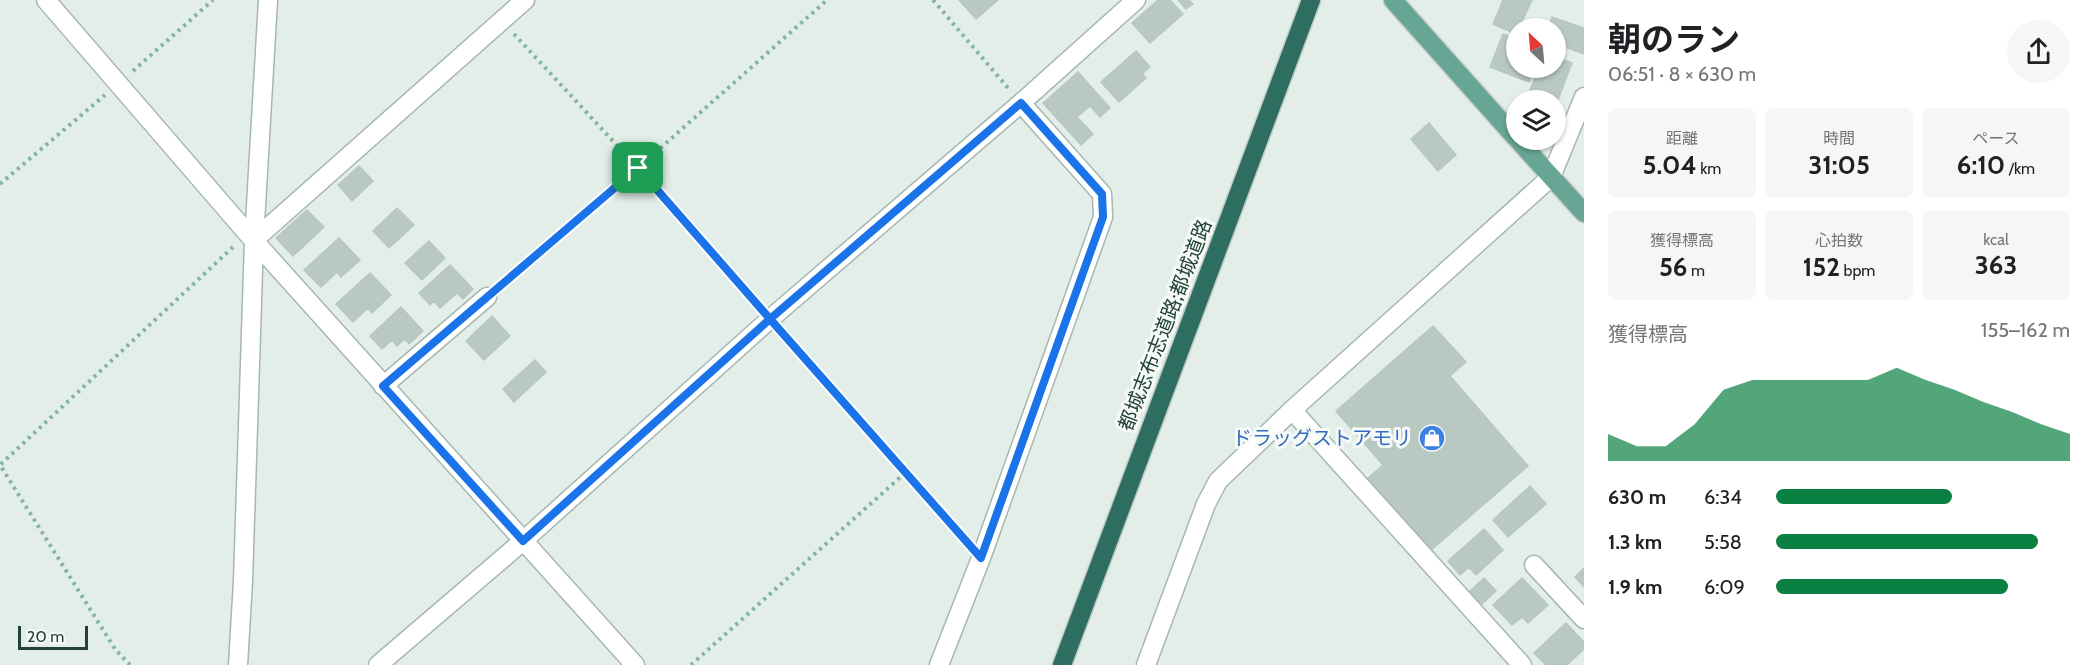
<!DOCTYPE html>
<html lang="ja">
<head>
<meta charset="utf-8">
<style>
	:root { --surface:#fff; --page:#f6f6f6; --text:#202124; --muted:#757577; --accent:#0b8043 }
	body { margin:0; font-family:Cabin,"Noto Sans JP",sans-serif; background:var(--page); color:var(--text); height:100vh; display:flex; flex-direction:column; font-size:22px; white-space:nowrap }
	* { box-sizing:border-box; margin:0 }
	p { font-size:20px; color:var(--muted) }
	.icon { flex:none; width:33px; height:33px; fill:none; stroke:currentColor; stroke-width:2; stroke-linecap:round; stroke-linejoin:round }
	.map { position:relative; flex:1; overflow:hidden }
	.sheet { display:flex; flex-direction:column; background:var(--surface); width:510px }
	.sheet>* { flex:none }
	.needle { width:39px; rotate:334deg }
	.buttons { position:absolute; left:1506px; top:18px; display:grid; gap:12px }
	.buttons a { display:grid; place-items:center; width:60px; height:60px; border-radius:50%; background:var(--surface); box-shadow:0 2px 4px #0004; font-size:30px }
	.scale { position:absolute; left:18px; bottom:15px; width:70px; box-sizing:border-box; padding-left:6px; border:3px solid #224138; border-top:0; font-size:16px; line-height:21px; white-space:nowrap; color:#224138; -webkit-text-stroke:4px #f5faf7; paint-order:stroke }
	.pin { position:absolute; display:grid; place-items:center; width:51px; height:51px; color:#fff; margin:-26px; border-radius:12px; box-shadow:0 3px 9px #0006 }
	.round { display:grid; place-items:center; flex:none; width:63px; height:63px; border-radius:32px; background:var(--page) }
	.summary { display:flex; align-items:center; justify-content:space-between; height:102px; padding:0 24px }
	h1 { font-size:33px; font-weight:700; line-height:45px }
	.stats { display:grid; grid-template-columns:repeat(3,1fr); gap:9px; height:102px; padding:6px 24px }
	.stats div { display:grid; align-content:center; border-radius:9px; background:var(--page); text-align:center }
	.stats b { font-size:26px; font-weight:700 }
	.stats small { font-size:16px; font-weight:400 }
	.stats p { font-size:16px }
	.chart { height:168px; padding:12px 24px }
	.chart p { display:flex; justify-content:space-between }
	.chart svg { width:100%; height:108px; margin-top:6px; fill:var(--accent); opacity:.7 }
	ul { padding:0 24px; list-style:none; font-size:20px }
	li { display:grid; grid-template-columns:96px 72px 1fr; align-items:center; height:45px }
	li i { height:15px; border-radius:8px; background:var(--accent) }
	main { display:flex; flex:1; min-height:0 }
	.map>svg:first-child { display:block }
	.building { fill:#b9c9c2; stroke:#b6c8c0; stroke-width:1.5 }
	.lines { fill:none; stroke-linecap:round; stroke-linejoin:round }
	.minor-casing { stroke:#a6b7b0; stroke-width:21 }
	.major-casing { stroke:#c1cac7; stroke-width:21 }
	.highway-casing { stroke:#c1cac7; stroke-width:21 }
	.path { stroke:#83b3a4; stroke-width:4; stroke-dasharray:3 4.5; stroke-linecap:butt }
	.minor { stroke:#fff; stroke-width:18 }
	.major { stroke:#67a595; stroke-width:18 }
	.highway { stroke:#2d6e61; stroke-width:18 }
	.route-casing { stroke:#fff; stroke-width:12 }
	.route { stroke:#1a73e8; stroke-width:8 }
	.labels { text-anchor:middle; stroke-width:6; stroke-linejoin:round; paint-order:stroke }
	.street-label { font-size:20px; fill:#224138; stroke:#f5faf7 }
	.shop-label { font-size:20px; fill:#366cbe; stroke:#f5faf7; text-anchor:end }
</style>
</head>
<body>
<main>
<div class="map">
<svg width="1584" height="665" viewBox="0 0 1584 665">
	<rect width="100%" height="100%" fill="#e4eee9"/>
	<!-- building -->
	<path class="building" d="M959,0h39l-22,19z
		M1158,0h12l13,14 -33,29 -18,-20z
		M1178,0h11l4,4 -7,5z
		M1503,0h29l-13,28h-3v6l-23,-10z
		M1552,17l32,11v26l-28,-10v-16h-8z
		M1503,34l13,5v29h19l-6,14 -39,-15z
		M1136,51l14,16 -8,7 4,4 -27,24 -18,-20z
		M1556,57l16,6 -16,42v-5h-12l-16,-5 11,-27h17z
		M1078,72l32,36 -10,9 -10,-11 -13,11 16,17 -12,11 -38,-42z
		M1429,123l27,32 -18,16 -27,-32z
		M359,166l14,15 -21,20 -14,-16z
		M397,208l17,17 -25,23 -16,-17z
		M307,210l17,17 -31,29 -17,-18z
		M339,238l21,22 -19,17 -4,-5 -16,15 -17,-17z
		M429,241l16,17 -23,22 -17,-17z
		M450,265l23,24 -10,10 -6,-6 -17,15 -6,-7 -4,4 -11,-12z
		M370,273l21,22 -19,18 -4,-5 -15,14 -17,-18z
		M401,307l22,24 -14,13 -4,-5 -8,7 -5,-6 -10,9 -12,-13z
		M492,316l18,20 -26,24 -18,-19z
		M1433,326l33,36 -16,14 78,90 -98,85 -63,-72 16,-14 -47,-54z
		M535,360l11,12 -32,30 -11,-13z
		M1530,486l16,18 -38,33 -15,-17z
		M1484,529l19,21 -27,25 -7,-8 -9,8 -12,-14z
		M1584,568v19l-9,-10z
		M1484,578l12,13 -15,14 -12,-13z
		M1522,578l26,27 -20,18 -6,-6 -10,8 -19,-20z
		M1566,623l18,19v7l-17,16h-21l-12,-12z"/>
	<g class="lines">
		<defs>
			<path id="minor" d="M46,0l202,234 387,431
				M254,240l271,-240
				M383,386l104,-89
				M1292,410l230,255
				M1534,565l50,54
				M238,665l5,-84 11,-341 14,-240
				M378,665l145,-124 247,-222 251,-216 115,-103
				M939,665l42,-107 122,-341 -1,-23 -81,-91
				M1146,665l60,-161 12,-23 74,-71 259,-233 33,-80"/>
			<path id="major" d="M1393,0l123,138
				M1518,140l66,73"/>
			<path id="highway" d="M1062,665l249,-665"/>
		</defs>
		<!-- minor casing -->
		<use href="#minor" class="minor-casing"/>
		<!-- major casing -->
		<use href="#major" class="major-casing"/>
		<!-- highway casing -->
		<use href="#highway" class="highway-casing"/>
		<!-- path -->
		<path class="path" d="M933,0l75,88
			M514,34l124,134 120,137
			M133,71l80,-71
			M0,184l105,-89
			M501,285l137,-117 189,-168
			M783,333l183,208
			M130,665l-15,-16 -115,-184 233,-218
			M691,665l215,-193"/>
		<!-- minor -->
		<use href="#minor" class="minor"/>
		<!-- major -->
		<use href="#major" class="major"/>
		<!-- highway -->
		<use href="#highway" class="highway"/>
	</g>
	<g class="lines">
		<defs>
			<path id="route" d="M638,168l-255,218 140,155 247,-222 211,239 122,-341 -1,-23 -81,-91 -251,216 -132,-151"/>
		</defs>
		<!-- route casing -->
		<use href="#route" class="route-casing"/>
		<!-- route -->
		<use href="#route" class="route"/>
	</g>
	<!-- icons -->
	<defs>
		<symbol id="shop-disc" viewBox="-11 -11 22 22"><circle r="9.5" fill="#3f7fe0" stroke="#f5faf7"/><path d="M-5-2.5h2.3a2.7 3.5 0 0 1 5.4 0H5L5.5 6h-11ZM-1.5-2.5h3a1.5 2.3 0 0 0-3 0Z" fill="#fff"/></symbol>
	</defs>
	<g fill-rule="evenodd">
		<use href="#shop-disc" x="1417" y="423" width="30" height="30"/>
	</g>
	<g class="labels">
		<!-- street labels -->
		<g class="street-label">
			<text transform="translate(1165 325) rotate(-69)" y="7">都城志布志道路;都城道路</text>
		</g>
		<!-- shop labels -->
		<g class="shop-label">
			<text x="1412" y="445">ドラッグストアモリ</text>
		</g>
	</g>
</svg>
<div class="buttons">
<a><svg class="needle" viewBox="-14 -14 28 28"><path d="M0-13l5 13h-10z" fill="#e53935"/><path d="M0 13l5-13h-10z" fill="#757577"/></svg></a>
<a><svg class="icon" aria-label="layers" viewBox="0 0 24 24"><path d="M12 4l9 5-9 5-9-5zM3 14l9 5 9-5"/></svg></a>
</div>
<div class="scale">20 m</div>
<div class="pin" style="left:638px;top:168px;background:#1e9e55"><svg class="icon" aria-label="arrive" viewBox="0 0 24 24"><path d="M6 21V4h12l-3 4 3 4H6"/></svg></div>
</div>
<section class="sheet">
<div class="summary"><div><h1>朝のラン</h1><p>06:51 · 8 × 630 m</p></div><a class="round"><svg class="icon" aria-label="share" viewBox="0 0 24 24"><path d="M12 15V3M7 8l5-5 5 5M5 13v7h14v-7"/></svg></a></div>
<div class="stats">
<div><p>距離</p><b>5.04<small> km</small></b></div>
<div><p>時間</p><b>31:05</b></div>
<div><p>ペース</p><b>6:10<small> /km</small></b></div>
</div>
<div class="stats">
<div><p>獲得標高</p><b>56<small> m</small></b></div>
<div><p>心拍数</p><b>152<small> bpm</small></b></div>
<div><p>kcal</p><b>363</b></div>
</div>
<div class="chart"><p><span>獲得標高</span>155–162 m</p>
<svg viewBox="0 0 160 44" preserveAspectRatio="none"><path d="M0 44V33L10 38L20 38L30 29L40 15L50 11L60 11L70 11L80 11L90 11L100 6L110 11L120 15L130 20L140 24L150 29L160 33V44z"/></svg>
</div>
<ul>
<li><b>630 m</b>6:34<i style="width:60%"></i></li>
<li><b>1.3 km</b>5:58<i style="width:89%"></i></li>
<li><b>1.9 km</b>6:09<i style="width:79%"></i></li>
</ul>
</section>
</main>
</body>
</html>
